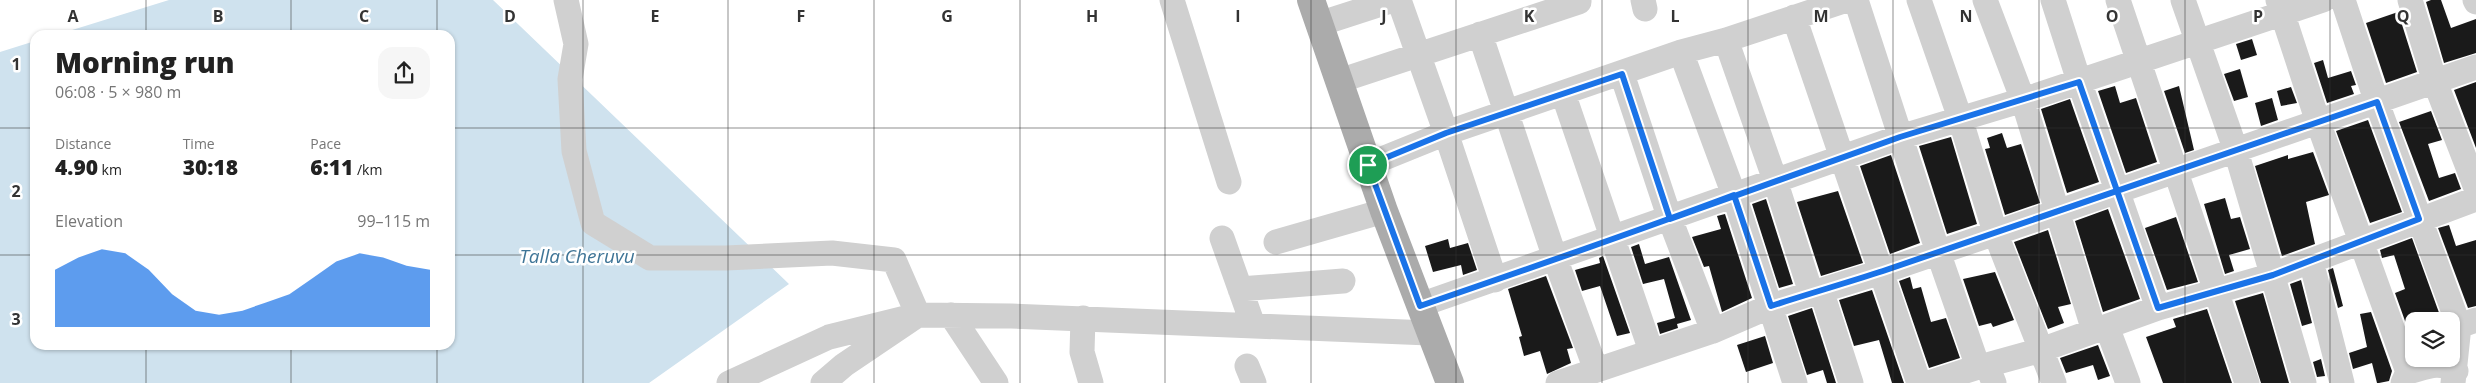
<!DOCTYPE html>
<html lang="en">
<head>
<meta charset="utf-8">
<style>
	:root { --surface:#fff; --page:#f6f6f6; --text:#222; --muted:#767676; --accent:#1a73e8 }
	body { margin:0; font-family:"Open Sans",sans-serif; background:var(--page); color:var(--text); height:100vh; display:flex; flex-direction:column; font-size:19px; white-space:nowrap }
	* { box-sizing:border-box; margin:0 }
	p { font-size:16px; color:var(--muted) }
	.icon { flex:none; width:28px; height:28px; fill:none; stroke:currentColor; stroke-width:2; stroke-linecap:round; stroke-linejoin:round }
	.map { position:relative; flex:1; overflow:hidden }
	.sheet { position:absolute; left:30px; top:30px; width:425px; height:320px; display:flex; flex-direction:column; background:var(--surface); border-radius:15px; box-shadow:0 1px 4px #0004 }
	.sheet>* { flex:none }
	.fabs { position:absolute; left:2405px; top:312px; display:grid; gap:10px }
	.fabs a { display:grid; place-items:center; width:55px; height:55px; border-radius:10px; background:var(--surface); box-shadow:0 1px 4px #0004; font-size:25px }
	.pin { position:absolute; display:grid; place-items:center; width:42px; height:42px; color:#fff; margin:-21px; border:2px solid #fff; border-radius:50%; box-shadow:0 1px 5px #0007 }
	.round { display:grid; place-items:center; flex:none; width:52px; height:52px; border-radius:15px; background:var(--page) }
	.head { display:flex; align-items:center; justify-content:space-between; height:85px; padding:0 25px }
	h1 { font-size:28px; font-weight:800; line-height:38px }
	.figures { display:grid; grid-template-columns:repeat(3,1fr); gap:8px; height:85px; padding:5px 25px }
	.figures div { display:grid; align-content:center }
	.figures b { font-size:21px; font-weight:800 }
	.figures small { font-size:14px; font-weight:400 }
	.figures p { font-size:14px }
	.chart { height:140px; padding:10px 25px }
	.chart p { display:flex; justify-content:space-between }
	.chart svg { width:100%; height:90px; margin-top:5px; fill:var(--accent); opacity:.7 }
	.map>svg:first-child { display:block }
	.water { fill:#cfe2ee }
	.building { fill:#1a1a1a }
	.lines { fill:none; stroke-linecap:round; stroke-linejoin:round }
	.minor { stroke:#d0d0d0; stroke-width:25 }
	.major { stroke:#ababab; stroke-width:28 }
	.route-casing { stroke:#fff; stroke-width:10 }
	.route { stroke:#1a73e8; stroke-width:6 }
	.grid { fill:none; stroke:#333; stroke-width:1; stroke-opacity:0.55 }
	.labels { text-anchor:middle; stroke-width:5; stroke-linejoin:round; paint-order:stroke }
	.water-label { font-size:19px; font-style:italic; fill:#3f7597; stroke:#fff }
	.grid-label { font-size:16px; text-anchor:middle; font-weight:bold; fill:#333; stroke:#fff; stroke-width:5; stroke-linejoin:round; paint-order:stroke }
</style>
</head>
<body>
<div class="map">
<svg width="2476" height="383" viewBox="0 0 2476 383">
	<rect width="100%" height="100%" fill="#fff"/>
	<!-- water -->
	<path class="water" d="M169,0h324l296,284 -140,99h-649v-331l35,-11v304h415v-310h-394z"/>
	<!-- building -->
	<path class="building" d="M2431,0h10l10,28 25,-9v34l-32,10 -18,-61z
		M2398,12l19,60 -31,11 -20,-60z
		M2252,39l5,16 -16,5 -5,-16z
		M2323,60l5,18 23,-7 5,14 -5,1 3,8 -27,9 -13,-40z
		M2240,69l8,28 -14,4 -10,-27z
		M2476,82v66l-22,-58z
		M2115,86l5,17 16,-5 21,64 -31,11 -28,-82z
		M2179,86l15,64 -9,3 -21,-62z
		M2291,87l6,16 -16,3 -4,-15z
		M2272,98l6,22 -17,6 -6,-23z
		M2070,99l29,83 -32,11 -26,-84z
		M2431,111l11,29 -14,4 11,34 16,-5 6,16 -32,12 -30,-79z
		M2368,120l34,92 -32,11 -34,-92z
		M2002,133l5,15 14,-4 19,59 -35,12 -20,-66 5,-1 -3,-10z
		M1951,137l26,87 -30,10 -28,-88z
		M2313,152l16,43 -23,7 9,42 -33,12 -27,-90 33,-11v4z
		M1891,155l29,88 -30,11 -30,-88z
		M1838,191l25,72 -42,13 -24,-74z
		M2225,198l6,21 9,-2 10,32 -21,6 5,16 -9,3 -21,-70z
		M1766,199l27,85 -14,4 -27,-84z
		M2108,209l32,90 -37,13 -28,-91z
		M1725,214l27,84 -30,14 -13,-46 -5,1 -12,-30 29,-8 -4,-13z
		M2176,217l22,65 -31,8 -22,-62z
		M2449,225l7,21 20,-6v66l-8,2 -30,-80z
		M2048,230l23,74 -13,3 6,16 -16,6 -34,-87z
		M2412,238l30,83h-28v25l-19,-53 10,-4 -11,-34 -12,3 -2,-8z
		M1448,239l2,9 18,-5 9,27 -14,5 -2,-10 -28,7 -8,-26z
		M1639,244l6,20 24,-7 22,63 -14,4 1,4 -18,6 -3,-11 18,-5 -11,-39 -21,5 -12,-37z
		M1603,256l27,77 -13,3 -17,-50 -18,5 -7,-21 25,-7 -1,-5z
		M2333,268l10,38 -5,2 -10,-38z
		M1995,272l19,48 -21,7 -2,-4 -12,3 -16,-47z
		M1546,276l27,72 -6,1 4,14 -24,11 -7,-23 -16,5 -5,-19 3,-1 -14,-47z
		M1910,277l3,12 8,-2 10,35 15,-4 14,40 -31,10 -30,-87z
		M2301,280l11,43 -10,3 -12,-42z
		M1872,290l32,93h-12l-13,-43 -25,6 -15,-46z
		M2263,293l26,90h-28l-26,-82z
		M1812,308l24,75h-9l-4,-13 -16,5 -19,-59z
		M2207,309l25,74h-69l-17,-46 30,-10 -3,-8z
		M2371,312l21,59 -3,10 -10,2h-2l-5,-20 -19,6 -4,-16 18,-6 -7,-33z
		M1765,336l8,27 -27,9 -9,-27z
		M2098,345l12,31 -12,4 -5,-15 -27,8 -6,-15z
		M2321,359l4,17 -8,1 -4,-15z"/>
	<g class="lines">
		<!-- minor -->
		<path class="minor" d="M566,0l10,44 -6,35 4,72 19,72 57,35h76l106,-5 62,7 24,55 -74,50 -21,18
			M1172,0l57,182
			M1399,0l47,133 49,147
			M1643,0l2,9
			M1856,0l82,252 40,115 9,-2 7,18
			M1919,0l41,118 35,114 59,151
			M1985,0l38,100 71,231
			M2053,0l26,81 79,227
			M2118,0l129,383
			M2183,0l53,151 68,232
			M2278,0l40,122 90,250
			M2343,0l34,103 82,223
			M2410,0l25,82 41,106
			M2475,0l1,2
			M1794,17l125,366
			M1319,24l74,-24
			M1480,34l75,224 41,112
			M1726,40l49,140 36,113
			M1681,52l53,143 61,188
			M1622,74l48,145 43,112
			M1339,81l240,-79v-2
			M1563,93l88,258
			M1367,165l79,-32 235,-81 45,-12 121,-40
			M1222,238l31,87
			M1276,242l108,-31
			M2311,261l31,122
			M1240,289l103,-8
			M1821,290l30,93
			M1420,305l480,-168 123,-37 300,-100
			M951,315l45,68
			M1083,318l-1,34 9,31
			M2107,327l21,56
			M1987,365l54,-15 117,-42 115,-33 203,-76
			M1247,366l7,17
			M729,383l100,-46 89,-22 93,1 418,17
			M1558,383l155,-52 58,-25 110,-34 176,-60 419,-145
			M1929,383l49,-16
			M2403,383l5,-11c19,-5 30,-12 48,-1
			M2453,383l6,-57 17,-6"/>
		<!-- major -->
		<path class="major" d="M1311,0l73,211 66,172"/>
	</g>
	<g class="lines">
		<defs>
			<path id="route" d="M1368,165l52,141c105,-36 210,-72 314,-111l37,111c37,-12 75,-23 112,-35 165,-55 329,-113 494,-169l42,117 -146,56 -115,33 -79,-226 -179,55 -230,82 -48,-145 -176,59 -78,32"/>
		</defs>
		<!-- route casing -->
		<use href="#route" class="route-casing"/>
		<!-- route -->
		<use href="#route" class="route"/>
	</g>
	<!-- grid -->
	<path class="grid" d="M146,0v35M291,0v35M437,0v35M583,0v383M728,0v383M874,0v383M1020,0v383M1165,0v383M1311,0v383M1456,0v383M1602,0v383M1748,0v383M1893,0v383M2039,0v383M2185,0v383M2330,0v383M0,128h35M450,128h2026M0,255h35M450,255h2026M146,345v38M291,345v38M437,345v38"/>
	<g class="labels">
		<!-- water labels -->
		<g class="water-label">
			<text x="577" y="263">Talla Cheruvu</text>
		</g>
	</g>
	<g class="grid-label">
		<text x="73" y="22">A</text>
		<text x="218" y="22">B</text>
		<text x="364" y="22">C</text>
		<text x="510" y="22">D</text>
		<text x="655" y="22">E</text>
		<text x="801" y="22">F</text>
		<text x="947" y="22">G</text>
		<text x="1092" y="22">H</text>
		<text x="1238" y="22">I</text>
		<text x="1384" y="22">J</text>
		<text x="1529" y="22">K</text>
		<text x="1675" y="22">L</text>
		<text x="1821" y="22">M</text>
		<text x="1966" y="22">N</text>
		<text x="2112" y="22">O</text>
		<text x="2258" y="22">P</text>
		<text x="2403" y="22">Q</text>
		<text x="16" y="70">1</text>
		<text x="16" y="197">2</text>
		<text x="16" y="325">3</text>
	</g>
</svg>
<div class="fabs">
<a><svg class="icon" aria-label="layers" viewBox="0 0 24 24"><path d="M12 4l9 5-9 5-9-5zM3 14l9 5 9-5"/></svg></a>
</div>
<div class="pin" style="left:1368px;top:165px;background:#1e9e55"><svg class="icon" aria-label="arrive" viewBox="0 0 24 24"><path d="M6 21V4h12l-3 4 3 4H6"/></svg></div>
<section class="sheet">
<div class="head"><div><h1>Morning run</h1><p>06:08 · 5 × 980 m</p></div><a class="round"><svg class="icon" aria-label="share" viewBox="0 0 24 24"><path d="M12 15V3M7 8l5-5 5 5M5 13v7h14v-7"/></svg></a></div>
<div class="figures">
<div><p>Distance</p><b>4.90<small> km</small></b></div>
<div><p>Time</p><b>30:18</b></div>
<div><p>Pace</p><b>6:11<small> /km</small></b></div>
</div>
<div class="chart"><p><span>Elevation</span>99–115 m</p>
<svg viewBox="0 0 160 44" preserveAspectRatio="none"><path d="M0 44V16L10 10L20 6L30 8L40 16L50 28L60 36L70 38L80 36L90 32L100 28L110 20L120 12L130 8L140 10L150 14L160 16V44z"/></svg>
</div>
</section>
</div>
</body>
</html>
